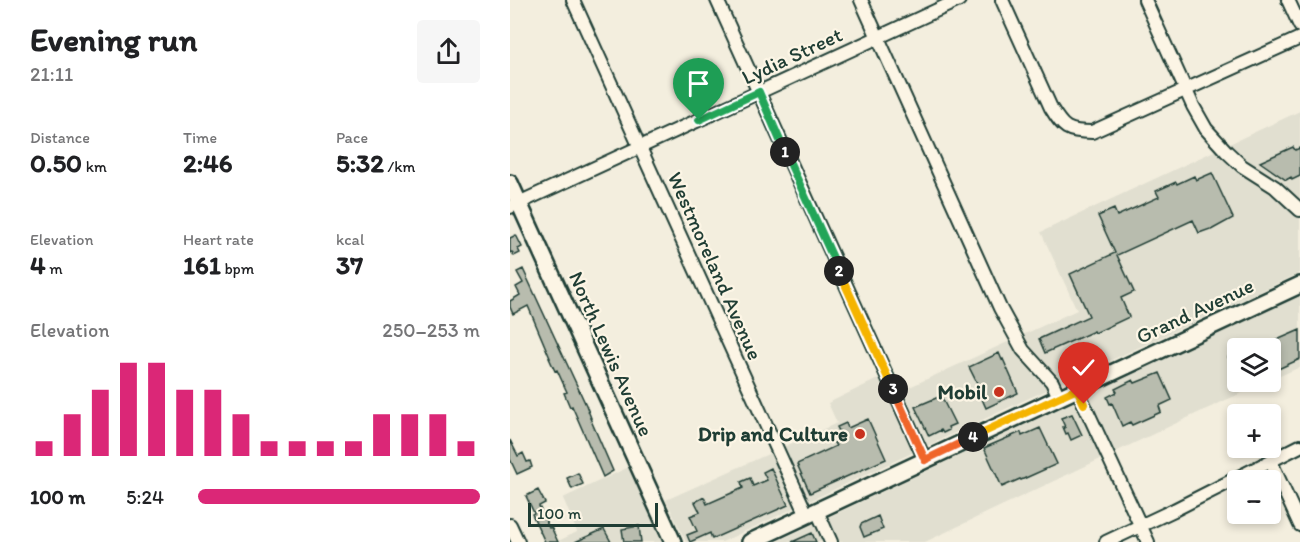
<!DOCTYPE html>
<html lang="en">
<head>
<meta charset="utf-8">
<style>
	:root { --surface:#fff; --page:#f6f6f6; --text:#202124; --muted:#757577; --accent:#db2777 }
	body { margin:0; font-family:Itim,sans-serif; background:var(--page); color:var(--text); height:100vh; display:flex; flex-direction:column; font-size:22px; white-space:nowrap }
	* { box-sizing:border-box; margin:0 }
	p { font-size:20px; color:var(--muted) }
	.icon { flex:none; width:33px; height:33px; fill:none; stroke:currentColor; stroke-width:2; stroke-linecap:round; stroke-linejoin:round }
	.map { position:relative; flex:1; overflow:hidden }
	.drawer { display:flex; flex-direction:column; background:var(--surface); width:510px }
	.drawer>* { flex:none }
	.buttons { position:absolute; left:717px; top:338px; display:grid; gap:12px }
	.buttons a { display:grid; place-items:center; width:54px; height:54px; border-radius:6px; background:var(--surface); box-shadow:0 3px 9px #0003; font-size:30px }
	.scale { position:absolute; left:18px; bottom:15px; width:130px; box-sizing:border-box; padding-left:6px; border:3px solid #1f3d34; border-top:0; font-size:16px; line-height:21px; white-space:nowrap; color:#1f3d34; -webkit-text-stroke:4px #fcf5e5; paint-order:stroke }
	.pin { position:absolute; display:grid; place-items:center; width:51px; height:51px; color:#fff; margin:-62px -26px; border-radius:50% 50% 50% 0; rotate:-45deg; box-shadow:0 0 6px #0007 }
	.pin .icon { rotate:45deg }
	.km { position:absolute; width:30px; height:30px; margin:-15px; border-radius:50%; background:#222; color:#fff; font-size:16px; line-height:30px; text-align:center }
	.round { display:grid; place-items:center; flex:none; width:63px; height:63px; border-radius:6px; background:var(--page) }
	.summary { display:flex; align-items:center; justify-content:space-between; height:102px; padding:0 30px }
	h1 { font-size:33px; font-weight:700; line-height:45px }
	.metrics { display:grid; grid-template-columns:repeat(3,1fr); gap:9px; height:102px; padding:6px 30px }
	.metrics div { display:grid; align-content:center }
	.metrics b { font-size:26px; font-weight:700 }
	.metrics small { font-size:16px; font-weight:400 }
	.metrics p { font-size:16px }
	.chart { height:168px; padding:12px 30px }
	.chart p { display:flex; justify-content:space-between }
	.chart svg { width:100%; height:108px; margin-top:6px; stroke:var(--accent); stroke-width:6 }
	ul { padding:0 30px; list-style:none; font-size:20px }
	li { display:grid; grid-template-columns:96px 72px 1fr; align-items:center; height:45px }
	li i { height:15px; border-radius:8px; background:var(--accent) }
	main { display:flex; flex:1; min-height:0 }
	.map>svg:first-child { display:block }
	.built { fill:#e1dfd0 }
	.building { fill:#b8bcae; stroke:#1f3d34; stroke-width:1.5 }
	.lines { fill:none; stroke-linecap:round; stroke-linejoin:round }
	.minor-casing { stroke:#1f3d34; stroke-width:16 }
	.major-casing { stroke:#1f3d34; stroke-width:20 }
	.minor { stroke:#fcf5e5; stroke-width:12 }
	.major { stroke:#fcf5e5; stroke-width:15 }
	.split-1-casing { stroke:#fff; stroke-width:12 }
	.split-2-casing { stroke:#fff; stroke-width:12 }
	.split-3-casing { stroke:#fff; stroke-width:12 }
	.split-4-casing { stroke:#fff; stroke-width:12 }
	.split-5-casing { stroke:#fff; stroke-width:12 }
	.split-1 { stroke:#22a559; stroke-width:8 }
	.split-2 { stroke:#22a559; stroke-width:8 }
	.split-3 { stroke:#f5b400; stroke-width:8 }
	.split-4 { stroke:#f0652b; stroke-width:8 }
	.split-5 { stroke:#f5b400; stroke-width:8 }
	.poi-dot { fill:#c8321e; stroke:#fcf5e5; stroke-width:2 }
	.labels { text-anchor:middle; stroke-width:4.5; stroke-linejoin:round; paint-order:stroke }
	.street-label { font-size:21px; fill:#1f3d34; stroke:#fcf5e5 }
	.poi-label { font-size:21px; font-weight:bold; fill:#1f3d34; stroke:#fcf5e5; text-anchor:end }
</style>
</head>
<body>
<main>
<section class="drawer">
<div class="summary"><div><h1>Evening run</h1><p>21:11</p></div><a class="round"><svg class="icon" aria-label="share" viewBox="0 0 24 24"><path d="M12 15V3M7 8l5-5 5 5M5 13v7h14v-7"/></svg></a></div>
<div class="metrics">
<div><p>Distance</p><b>0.50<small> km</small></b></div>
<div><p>Time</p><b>2:46</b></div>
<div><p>Pace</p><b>5:32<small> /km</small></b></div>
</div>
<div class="metrics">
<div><p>Elevation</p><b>4<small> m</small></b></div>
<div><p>Heart rate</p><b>161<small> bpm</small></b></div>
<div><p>kcal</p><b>37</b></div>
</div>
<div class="chart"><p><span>Elevation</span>250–253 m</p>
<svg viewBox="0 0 160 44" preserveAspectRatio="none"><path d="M5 44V38M15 44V27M25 44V17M35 44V6M45 44V6M55 44V17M65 44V17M75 44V27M85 44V38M95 44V38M105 44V38M115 44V38M125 44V27M135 44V27M145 44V27M155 44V38"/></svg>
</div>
<ul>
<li><b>100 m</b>5:24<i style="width:100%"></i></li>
</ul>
</section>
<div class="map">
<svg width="790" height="542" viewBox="0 0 790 542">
	<rect width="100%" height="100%" fill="#f3eede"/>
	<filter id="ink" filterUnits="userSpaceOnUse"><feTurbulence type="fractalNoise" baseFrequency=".0167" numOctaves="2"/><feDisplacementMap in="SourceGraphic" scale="12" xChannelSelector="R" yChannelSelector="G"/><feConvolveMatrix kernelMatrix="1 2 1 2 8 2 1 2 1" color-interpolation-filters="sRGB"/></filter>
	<g filter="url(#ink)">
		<!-- built -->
		<path class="built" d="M790,111v162l-275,127 -303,142h-36l-20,-42 171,-77 -9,-20 54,-26 8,19 187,-86 -36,-78z
			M790,296v71l-29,13 -1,-32h-32v33h30l-66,30 -277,131h-149z
			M121,466l33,76h-108l21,-10 -14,-34z"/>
		<!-- building -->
		<path class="building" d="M783,147l2,3 5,-2v28l-8,4 -1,-3 -5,3 -26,-18z
			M702,173l21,45 -22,12 -1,-1 -11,4 -6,-13 -76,35 17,37 -13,6 8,19 -34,16 -1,-2 -49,22 -6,-14 50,-23 -19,-42 45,-21 -17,-37 16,-7 3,7 42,-19 -3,-6 20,-9 1,2 17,-8 2,4z
			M6,235l6,12 -4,2 2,4 -6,3 -2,-4 -2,1v-15z
			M13,269l63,136 5,13h-1l23,53 -10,6 -31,-71 -2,1 -6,-14 3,-1 -10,-22 -2,1 -6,-13h1l-22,-52 -15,8 -3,-7v-6l10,-6 -4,-8 7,-4 -6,-11z
			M790,330v29l-24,11 -6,-13v-14z
			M728,352v26l-10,-21z
			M489,353l3,7 1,-1 15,34 -32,15 -7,-16 2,-1 -12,-24z
			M650,373l12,27 -13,6 2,6 -29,13 -2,-3 -8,4 -10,-23 -2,1 -3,-7 10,-5 -2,-3 18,-9 2,3z
			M431,396l14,28 -7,3 1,3 -6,3 -2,-3 -12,6 -14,-29z
			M562,414l10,21 -11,5 -3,-7 -2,1 -3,-7h2l-4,-9z
			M358,419l18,40 -76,34 -13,-29 39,-18 -2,-3 9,-4 -6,-12 9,-4 2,5z
			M530,428l17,36 -36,16 -1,-1 -18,8 -18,-39 37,-16 1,4z
			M0,440l8,16 5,-3 4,9 3,-1 2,6 -15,7 -7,-15z
			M261,468l17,37 -76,34 -2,-6 -20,9 -3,-7 10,-4 -7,-15 10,-4 -5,-10 9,-5 3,7 36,-16 -2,-6 9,-4 3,8 14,-6 -4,-8z
			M68,473l5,11 -11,5 -5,-11z
			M28,490l7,13 -6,3 10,22 2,-1 7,15h-13l-13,-28 2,-1 -8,-17z
			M368,516l5,13 -19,8 -4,-10 1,-3z
			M129,526l2,16h-17l-2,-13z
			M94,529l7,13h-36z
			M302,533l4,9h-24z"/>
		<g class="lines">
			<defs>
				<path id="minor" d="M63,0l234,515
					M207,0l208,460
					M351,0l139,308 23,42 29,32 7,15
					M492,0l49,108c12,20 16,24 41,24l208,-94
					M635,0l48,106 13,23 20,22 16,15 33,21 25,23
					M778,0l12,26
					M0,207l449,-207
					M567,389l71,153
					M761,462l29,63
					M307,511l14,31
					M0,525l8,17
					M596,542l68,-32 126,-64"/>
				<path id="major" d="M0,183l163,359
					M240,542l550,-257"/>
			</defs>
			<!-- minor casing -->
			<use href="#minor" class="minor-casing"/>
			<!-- major casing -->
			<use href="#major" class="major-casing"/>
			<!-- minor -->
			<use href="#minor" class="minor"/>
			<!-- major -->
			<use href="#major" class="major"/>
		</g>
	</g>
	<g class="lines" filter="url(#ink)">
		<defs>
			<path id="split-1" d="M189,120l60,-28 26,60"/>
			<path id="split-2" d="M275,152l54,119"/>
			<path id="split-3" d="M329,271l54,118"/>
			<path id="split-4" d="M383,389l32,71 48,-23"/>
			<path id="split-5" d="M463,437l104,-48 7,15"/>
		</defs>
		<!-- split-1 casing -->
		<use href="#split-1" class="split-1-casing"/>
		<!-- split-2 casing -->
		<use href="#split-2" class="split-2-casing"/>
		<!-- split-3 casing -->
		<use href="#split-3" class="split-3-casing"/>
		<!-- split-4 casing -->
		<use href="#split-4" class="split-4-casing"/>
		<!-- split-5 casing -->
		<use href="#split-5" class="split-5-casing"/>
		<!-- split-1 -->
		<use href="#split-1" class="split-1"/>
		<!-- split-2 -->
		<use href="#split-2" class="split-2"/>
		<!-- split-3 -->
		<use href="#split-3" class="split-3"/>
		<!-- split-4 -->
		<use href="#split-4" class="split-4"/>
		<!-- split-5 -->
		<use href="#split-5" class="split-5"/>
	</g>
	<!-- markers -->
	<g class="poi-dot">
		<circle cx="489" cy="392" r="6"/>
		<circle cx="350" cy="434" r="6"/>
	</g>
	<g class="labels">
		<!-- street labels -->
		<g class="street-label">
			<text transform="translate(282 56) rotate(-25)" y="7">Lydia Street</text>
			<text transform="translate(205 266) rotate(66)" y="7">Westmoreland Avenue</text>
			<text transform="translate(685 311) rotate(-25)" y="7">Grand Avenue</text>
			<text transform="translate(101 354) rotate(66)" y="7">North Lewis Avenue</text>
		</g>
		<!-- poi labels -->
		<g class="poi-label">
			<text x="477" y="399">Mobil</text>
			<text x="338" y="441">Drip and Culture</text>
		</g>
	</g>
</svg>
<div class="buttons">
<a><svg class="icon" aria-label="layers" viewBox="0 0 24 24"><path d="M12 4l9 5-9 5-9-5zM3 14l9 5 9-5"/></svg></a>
<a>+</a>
<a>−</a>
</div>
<div class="scale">100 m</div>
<div class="pin" style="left:189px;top:120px;background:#1e9e55"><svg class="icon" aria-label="arrive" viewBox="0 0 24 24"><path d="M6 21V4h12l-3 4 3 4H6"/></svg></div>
<div class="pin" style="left:574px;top:404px;background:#d93025"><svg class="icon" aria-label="check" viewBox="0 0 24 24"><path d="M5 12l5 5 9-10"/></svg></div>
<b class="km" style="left:275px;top:152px">1</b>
<b class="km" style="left:329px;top:271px">2</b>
<b class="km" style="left:383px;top:389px">3</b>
<b class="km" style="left:463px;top:437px">4</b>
</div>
</main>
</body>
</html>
